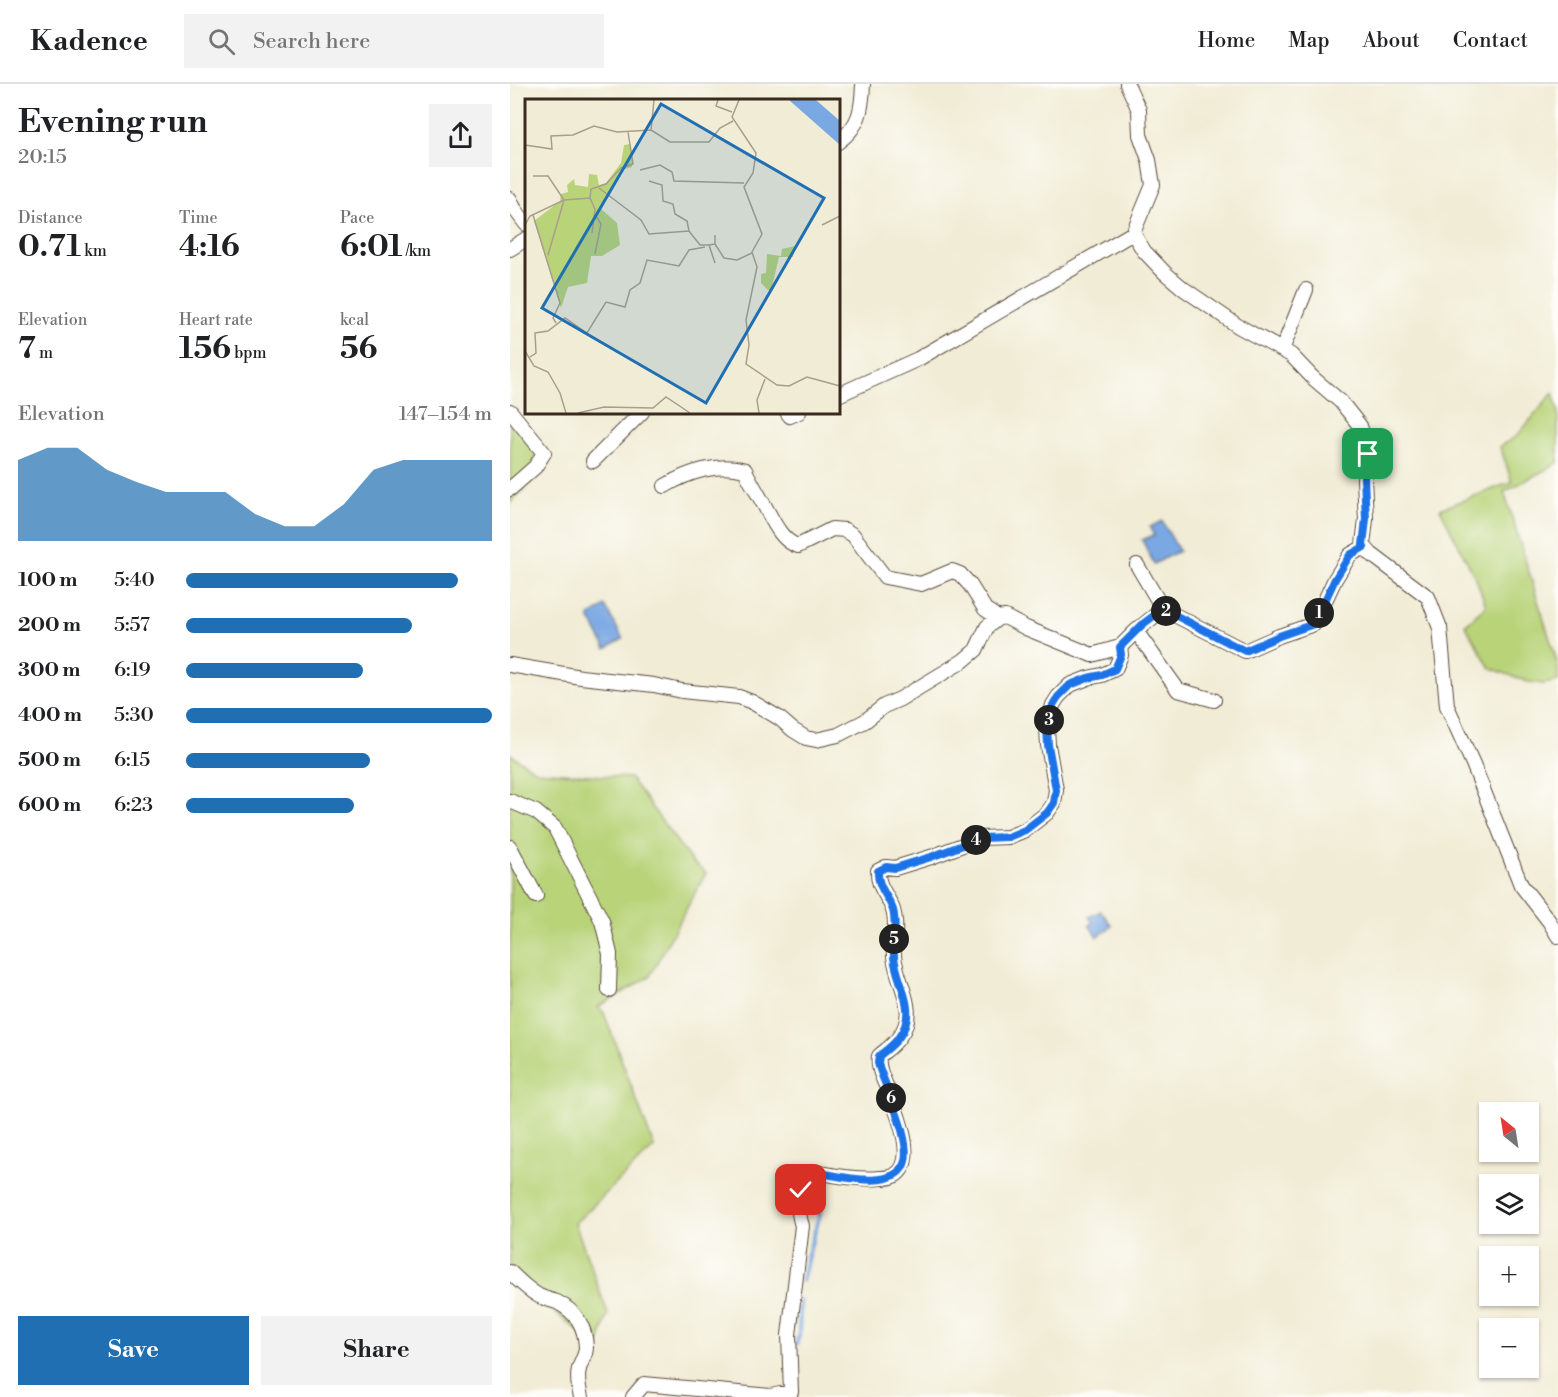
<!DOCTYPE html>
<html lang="en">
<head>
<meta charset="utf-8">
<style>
	:root { --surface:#fff; --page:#f2f2f2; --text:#202124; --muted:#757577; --line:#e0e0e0; --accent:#1f6fb2 }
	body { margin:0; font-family:"Libre Bodoni",serif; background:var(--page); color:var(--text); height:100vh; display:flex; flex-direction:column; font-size:22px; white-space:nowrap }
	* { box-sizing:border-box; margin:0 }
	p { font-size:20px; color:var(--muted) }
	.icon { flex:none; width:33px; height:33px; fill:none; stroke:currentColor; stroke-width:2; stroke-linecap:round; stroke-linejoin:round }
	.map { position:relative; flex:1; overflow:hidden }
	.details { display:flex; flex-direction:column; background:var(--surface); width:510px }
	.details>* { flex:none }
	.needle { width:39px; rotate:330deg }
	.tools { position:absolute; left:969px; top:1018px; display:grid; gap:12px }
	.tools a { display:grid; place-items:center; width:60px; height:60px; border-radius:0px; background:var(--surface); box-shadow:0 2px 4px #0004; font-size:30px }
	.pin { position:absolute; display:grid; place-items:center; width:51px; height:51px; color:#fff; margin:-26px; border-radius:12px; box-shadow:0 3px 9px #0006 }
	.km { position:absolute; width:30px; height:30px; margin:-15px; border-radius:50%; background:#222; color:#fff; font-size:16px; line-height:30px; text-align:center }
	.round { display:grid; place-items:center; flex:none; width:63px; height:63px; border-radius:0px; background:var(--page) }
	.head { display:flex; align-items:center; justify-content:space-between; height:102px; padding:0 18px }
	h1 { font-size:33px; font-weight:700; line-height:45px }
	.metrics { display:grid; grid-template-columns:repeat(3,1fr); gap:9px; height:102px; padding:6px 18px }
	.metrics div { display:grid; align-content:center }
	.metrics b { font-size:30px; font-weight:700 }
	.metrics small { font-size:16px; font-weight:400 }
	.metrics p { font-size:16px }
	.chart { height:168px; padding:12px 18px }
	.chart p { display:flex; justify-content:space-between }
	.chart svg { width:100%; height:108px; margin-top:6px; fill:var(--accent); opacity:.7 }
	.action { display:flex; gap:12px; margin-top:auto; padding:12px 18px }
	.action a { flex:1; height:69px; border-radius:0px; background:var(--accent); color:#fff; font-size:24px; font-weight:700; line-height:69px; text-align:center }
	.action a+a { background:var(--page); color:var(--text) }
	ul { padding:0 18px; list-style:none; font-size:20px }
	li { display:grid; grid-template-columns:96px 72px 1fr; align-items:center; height:45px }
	li i { height:15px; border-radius:8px; background:var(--accent) }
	header { display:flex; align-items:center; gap:36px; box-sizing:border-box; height:84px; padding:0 30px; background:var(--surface); border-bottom:2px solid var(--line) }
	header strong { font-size:28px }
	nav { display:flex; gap:33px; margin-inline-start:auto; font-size:21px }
	.search { width:420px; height:54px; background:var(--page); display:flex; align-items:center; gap:15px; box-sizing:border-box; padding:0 21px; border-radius:0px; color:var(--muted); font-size:22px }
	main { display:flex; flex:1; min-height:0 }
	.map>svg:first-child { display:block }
	.green { fill:#b8d378; stroke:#7a7e4b; stroke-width:1.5 }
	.water { fill:#79a8e3; stroke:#5a6980; stroke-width:1.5 }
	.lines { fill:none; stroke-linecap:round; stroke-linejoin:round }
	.stream { stroke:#79a8e3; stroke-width:4 }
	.street-casing { stroke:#564739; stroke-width:16 }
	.street { stroke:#fff; stroke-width:14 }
	.route-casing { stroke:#fff; stroke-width:12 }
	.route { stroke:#1a73e8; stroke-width:8 }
	.inset-road { fill:none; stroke:#a89e8c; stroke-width:1.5 }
	.view { fill:#1f6fb2; fill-opacity:0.15; stroke:#1f6fb2; stroke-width:3 }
	.inset-edge { fill:none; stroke:#3b2a1e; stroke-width:3 }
</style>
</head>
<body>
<header>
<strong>Kadence</strong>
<div class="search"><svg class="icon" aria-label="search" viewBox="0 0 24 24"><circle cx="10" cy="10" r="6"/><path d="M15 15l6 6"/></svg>Search here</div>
<nav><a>Home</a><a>Map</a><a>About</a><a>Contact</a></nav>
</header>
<main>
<section class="details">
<div class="head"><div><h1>Evening run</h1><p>20:15</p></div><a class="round"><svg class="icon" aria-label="share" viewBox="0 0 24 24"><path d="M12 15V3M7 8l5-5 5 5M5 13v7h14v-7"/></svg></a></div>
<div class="metrics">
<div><p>Distance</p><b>0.71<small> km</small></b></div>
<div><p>Time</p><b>4:16</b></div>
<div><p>Pace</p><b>6:01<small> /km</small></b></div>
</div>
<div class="metrics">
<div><p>Elevation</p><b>7<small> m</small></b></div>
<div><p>Heart rate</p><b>156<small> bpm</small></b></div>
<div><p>kcal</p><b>56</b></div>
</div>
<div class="chart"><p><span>Elevation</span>147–154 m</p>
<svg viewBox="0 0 160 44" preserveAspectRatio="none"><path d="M0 44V11L10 6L20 6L30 15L40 20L50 24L60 24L70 24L80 33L90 38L100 38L110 29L120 15L130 11L140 11L150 11L160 11V44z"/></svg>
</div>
<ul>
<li><b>100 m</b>5:40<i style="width:89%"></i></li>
<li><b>200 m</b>5:57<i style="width:74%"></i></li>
<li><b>300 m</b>6:19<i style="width:58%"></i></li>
<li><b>400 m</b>5:30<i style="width:100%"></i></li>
<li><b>500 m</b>6:15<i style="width:60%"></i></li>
<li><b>600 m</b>6:23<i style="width:55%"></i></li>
</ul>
<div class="action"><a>Save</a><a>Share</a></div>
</section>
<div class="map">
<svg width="1048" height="1313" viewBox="0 0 1048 1313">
	<rect width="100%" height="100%" fill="#fdfcf7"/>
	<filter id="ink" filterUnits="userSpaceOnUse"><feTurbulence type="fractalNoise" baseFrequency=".0167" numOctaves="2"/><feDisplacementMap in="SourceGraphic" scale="12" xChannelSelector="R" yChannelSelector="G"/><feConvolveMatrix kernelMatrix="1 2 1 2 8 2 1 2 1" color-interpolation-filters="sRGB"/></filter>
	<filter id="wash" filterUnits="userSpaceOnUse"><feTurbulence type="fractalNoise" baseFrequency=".008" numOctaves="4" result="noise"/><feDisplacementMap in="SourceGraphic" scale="24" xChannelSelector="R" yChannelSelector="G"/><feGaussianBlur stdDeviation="1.35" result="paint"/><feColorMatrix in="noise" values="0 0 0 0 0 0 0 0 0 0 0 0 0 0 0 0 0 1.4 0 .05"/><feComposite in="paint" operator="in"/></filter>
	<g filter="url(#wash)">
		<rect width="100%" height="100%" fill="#f1ecd5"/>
		<!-- green -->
		<path class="green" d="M1043,309l5,17v53l-54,29 54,173v16l-14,3 -16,-2 -38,-14 -25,-43 21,-19 -9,-25 -37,-72 72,-27 -12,-36 17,-10z
			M0,324l38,57 -38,38z
			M0,670l26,17 94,7 62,84 14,11 -57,104 -51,30 6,6 50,134 -79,76 33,91 -10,32 -45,-35 -43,-41z"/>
		<!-- water -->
		<path class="water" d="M652,437l17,30 -25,13 -12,-24 12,-5 -4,-8z
			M95,522l18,33 -17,10 -17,-32z
			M591,827l11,15 -15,11 -8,-12 4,-2 -4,-6z"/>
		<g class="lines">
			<!-- stream -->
			<path class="stream" d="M292,1197l7,-30 11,-37 1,-21 -9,-10
				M286,1260l3,-8 1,-35"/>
		</g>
	</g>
	<g filter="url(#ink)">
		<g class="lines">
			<defs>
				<path id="street" d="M617,0l12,26 1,25 9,25 4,25 -20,48 11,18 21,22 19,16 54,37 53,29 22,23 28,24 19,24 8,28 -4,25 2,40 -3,26 8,9 57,43 12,31 7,78 26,58 48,121 28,36 9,15
					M328,58c22,-16 24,-32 25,-58
					M0,115l4,9 12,16
					M0,165l16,-10
					M772,266l24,-60
					M328,311l80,-36 215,-126
					M0,327l34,42 -9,14 -25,22
					M277,328l3,4 9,-4
					M83,377l49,-49
					M155,402c23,-14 54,-24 80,-16 5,11 12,22 18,33 9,15 17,38 35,43l34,-17 13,1 8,5 32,42 36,7 31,-13 8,3 10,11 15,24 13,9
					M627,481l26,44 -27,22 42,59 36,10
					M653,525l82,42 34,-15 35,-12 21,-45 15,-24 14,-8
					M0,581l71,12 73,8 28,6 57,6 13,5 27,16 14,12 13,8 10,2 22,-5 27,-14 19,-15 16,-7 63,-38 13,-11 11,-23 11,-9 7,-1 21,11 66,27 28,-8 16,-16
					M0,717l26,11 19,16 47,93 8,33 -1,36
					M0,763l26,49
					M0,1188c9,9 18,18 29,24 6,3 12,4 18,6 19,10 28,23 29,45 0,9 -5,14 -7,22 -2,8 0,20 2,28
					M123,1313l11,-13 126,12 21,-4 -2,-57 13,-109c-4,-13 -6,-30 3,-42 3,-5 11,-8 16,-11 20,4 39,7 59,5 4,0 10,0 14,-2 24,-13 4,-62 -4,-81 -5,-13 -13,-25 -11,-39 7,-6 15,-11 20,-19 21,-27 -2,-52 -5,-81 -1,-15 4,-31 -1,-46 -5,-15 -16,-23 -15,-39l8,-4 9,1 36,-11 50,-19 27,-1 17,-7 22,-17 7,-10 2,-13 -8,-45 -1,-18 6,-22 5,-8 12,-12 18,-7 14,-3 13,-6 6,-14 -1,-8"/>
			</defs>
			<!-- street casing -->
			<use href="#street" class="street-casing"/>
			<!-- street -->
			<use href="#street" class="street"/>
		</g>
	</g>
	<g class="lines" filter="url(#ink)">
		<defs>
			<path id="route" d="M291,1106l5,-8 15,-9c21,4 77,18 84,-12 4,-17 -8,-47 -14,-63 -4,-12 -10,-23 -13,-35l1,-7c7,-6 15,-11 20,-19 20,-27 -2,-52 -5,-80 -1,-16 3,-32 -1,-47 -5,-15 -16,-23 -15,-39l8,-4 9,1 36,-11 50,-19 27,-1 17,-7 22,-17 7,-10 2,-13 -8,-45 -1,-18 6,-22 5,-8 12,-12 18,-7 14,-3 13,-6 6,-14 -1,-8 23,-23 20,-15 82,42 34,-15 35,-12 21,-45 15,-24 14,-8 -1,-2 3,-26 -2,-41 4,-24"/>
		</defs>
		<!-- route casing -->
		<use href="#route" class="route-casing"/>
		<!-- route -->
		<use href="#route" class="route"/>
	</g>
	<!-- overview -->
	<g transform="translate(15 15)">
		<rect width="315" height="315" fill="#f1ecd5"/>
		<path d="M106,45l1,23 -11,3 -21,38 17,15 3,22 -18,11h-11l-4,27 -19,4 -7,21 -27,-87 26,-20 1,-7 7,-2 -1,-7 7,-6 1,6 13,2 1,-13 8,1 2,10 7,-2 15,-20 3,-18zM270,147l-2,11h-14l-8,34 -3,-1 -7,-7v-9l5,-1 1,-19 14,2 1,-7z" fill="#b8d378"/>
		<path d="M264,1h27l24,21v24z" fill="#79a8e3"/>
		<path class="inset-road" d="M129,1l-3,30 19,12h39l11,-14 13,-7M193,1l-2,6 16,6M214,1l-7,17 24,36 -3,20 -9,14 18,47 -10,18 5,15 -11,53 3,25 -3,19 31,21 12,1 18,-9 33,9M0,46l27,4 -1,-13 22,-1 21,-9 23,6 34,-2M115,71l20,-5 12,7 2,9 70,2M8,77h15l16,24 -16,55M124,82l13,4 1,16 10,3 2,10 12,7 2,10M74,89l42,32 8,14 40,-3 11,14h9M65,99l1,-9 15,-5 15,-16 12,-4 -5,-32M69,114l7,11 -6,30M8,116l27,88 -7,15 3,5M0,126l5,-9 34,-16 26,-2 5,11 -3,24M297,126l18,-9M190,145l9,14 13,2 15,-7M190,164l-6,-18 6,-1v-9M0,252l9,15 14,6 12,21 6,20M5,258l6,-4 -1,-20 13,-2 17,-13 22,15 19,-31 19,5 5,-17 10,-7 7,-23 32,6 10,-16 16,-3M53,314l26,-6 49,1 13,-11 24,16M234,314l-2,-13 8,-21"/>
		<path class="view" d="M136,5l163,94 -118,205 -164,-95z"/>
		<rect width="315" height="315" class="inset-edge"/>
	</g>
</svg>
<div class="tools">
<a><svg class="needle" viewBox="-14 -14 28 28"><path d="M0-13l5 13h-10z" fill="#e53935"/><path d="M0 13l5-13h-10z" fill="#757577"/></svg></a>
<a><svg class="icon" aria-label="layers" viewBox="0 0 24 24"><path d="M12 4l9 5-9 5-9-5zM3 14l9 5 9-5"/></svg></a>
<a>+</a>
<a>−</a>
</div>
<div class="pin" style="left:858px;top:370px;background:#1e9e55"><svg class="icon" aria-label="arrive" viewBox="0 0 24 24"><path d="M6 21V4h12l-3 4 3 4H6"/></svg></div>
<div class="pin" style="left:291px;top:1106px;background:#d93025"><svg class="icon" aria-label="check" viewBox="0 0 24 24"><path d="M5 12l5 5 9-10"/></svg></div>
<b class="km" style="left:809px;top:529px">1</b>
<b class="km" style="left:656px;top:527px">2</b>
<b class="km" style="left:539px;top:636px">3</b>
<b class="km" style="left:466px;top:756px">4</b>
<b class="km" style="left:384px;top:855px">5</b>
<b class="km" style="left:381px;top:1014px">6</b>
</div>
</main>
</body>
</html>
